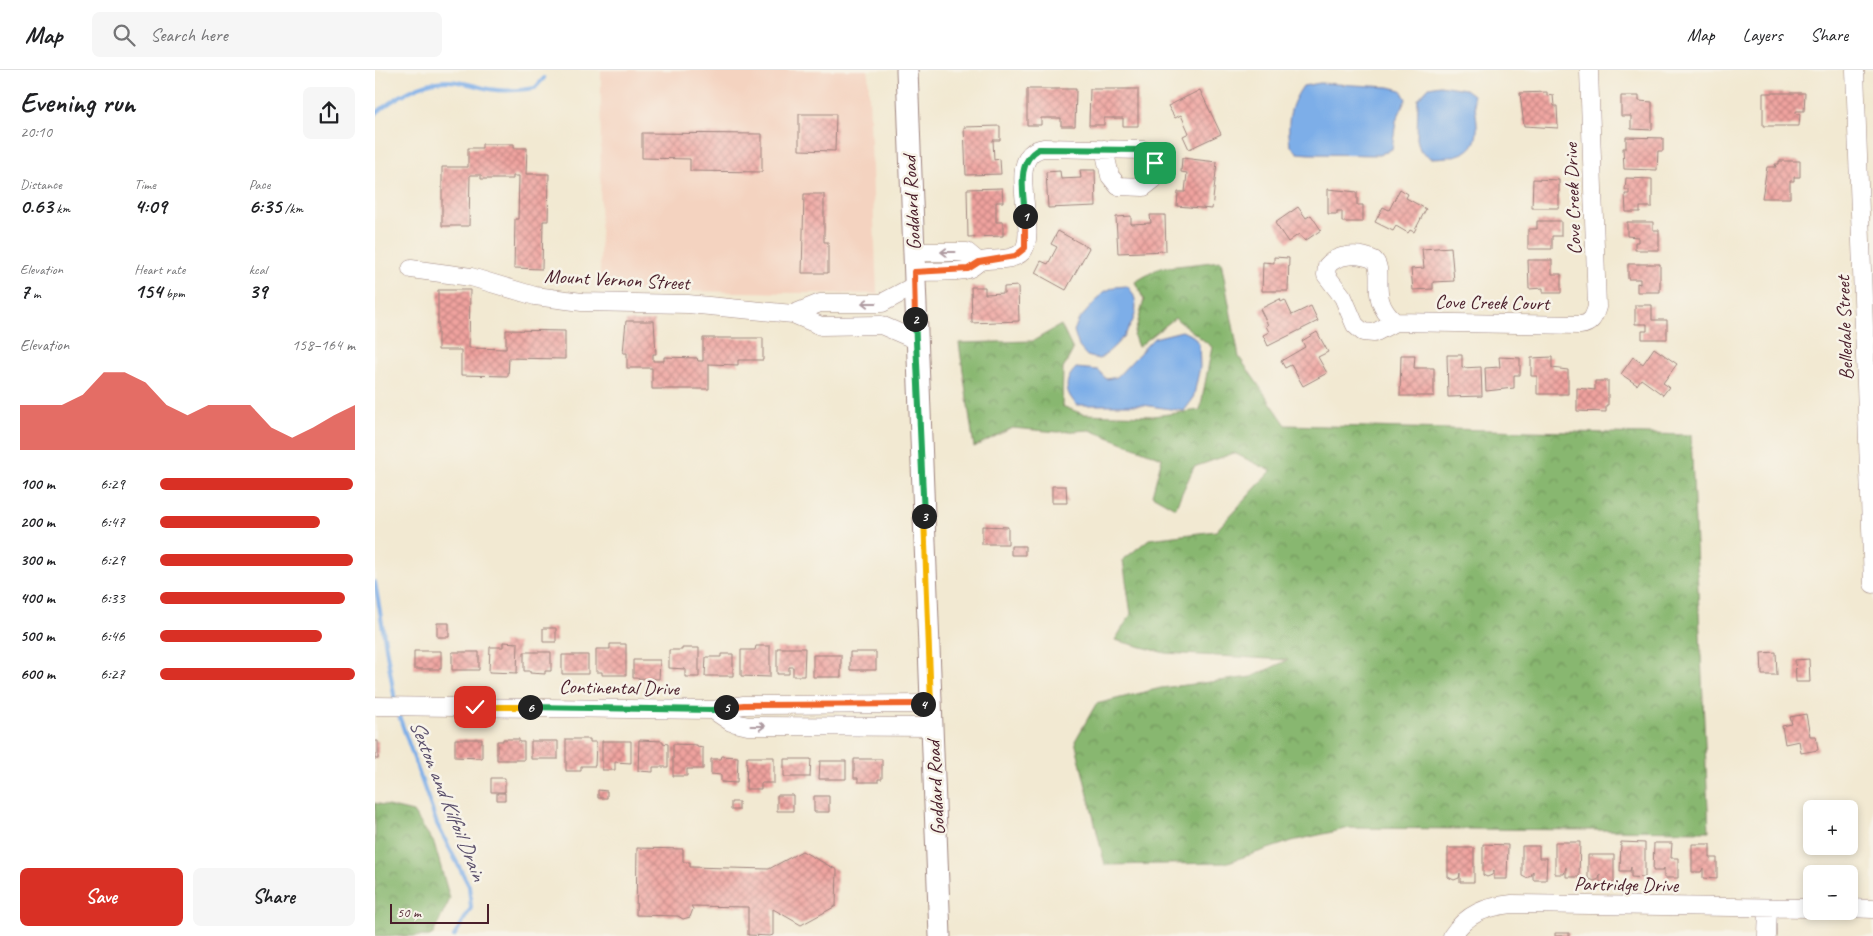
<!DOCTYPE html>
<html lang="en">
<head>
<meta charset="utf-8">
<style>
	:root { --surface:#fff; --page:#f6f6f6; --text:#202124; --muted:#757577; --line:#e0e0e0; --accent:#d93025 }
	body { margin:0; font-family:Caveat,sans-serif; background:var(--page); color:var(--text); height:100vh; display:flex; flex-direction:column; font-size:19px; white-space:nowrap }
	* { box-sizing:border-box; margin:0 }
	p { font-size:16px; color:var(--muted) }
	.icon { flex:none; width:28px; height:28px; fill:none; stroke:currentColor; stroke-width:2; stroke-linecap:round; stroke-linejoin:round }
	.map { position:relative; flex:1; overflow:hidden }
	.panel { display:flex; flex-direction:column; background:var(--surface); width:375px }
	.panel>* { flex:none }
	.fabs { position:absolute; left:1428px; top:730px; display:grid; gap:10px }
	.fabs a { display:grid; place-items:center; width:55px; height:55px; border-radius:8px; background:var(--surface); box-shadow:0 2px 8px #0003; font-size:25px }
	.scale { position:absolute; left:15px; bottom:12px; width:99px; box-sizing:border-box; padding-left:5px; border:2px solid #4a1f2b; border-top:0; font-size:14px; line-height:18px; white-space:nowrap; color:#4a1f2b; -webkit-text-stroke:4px #f7f3e8; paint-order:stroke }
	.pin { position:absolute; display:grid; place-items:center; width:42px; height:42px; color:#fff; margin:-21px; border-radius:10px; box-shadow:0 2px 8px #0006 }
	.km { position:absolute; width:25px; height:25px; margin:-12px; border-radius:50%; background:#222; color:#fff; font-size:14px; line-height:25px; text-align:center }
	.round { display:grid; place-items:center; flex:none; width:52px; height:52px; border-radius:8px; background:var(--page) }
	.summary { display:flex; align-items:center; justify-content:space-between; height:85px; padding:0 20px }
	h1 { font-size:28px; font-weight:700; line-height:38px }
	.stats { display:grid; grid-template-columns:repeat(3,1fr); gap:8px; height:85px; padding:5px 20px }
	.stats div { display:grid; align-content:center }
	.stats b { font-size:21px; font-weight:700 }
	.stats small { font-size:14px; font-weight:400 }
	.stats p { font-size:14px }
	.chart { height:140px; padding:10px 20px }
	.chart p { display:flex; justify-content:space-between }
	.chart svg { width:100%; height:90px; margin-top:5px; fill:var(--accent); opacity:.7 }
	.primary-button { display:flex; gap:10px; margin-top:auto; padding:10px 20px }
	.primary-button a { flex:1; height:58px; border-radius:8px; background:var(--accent); color:#fff; font-size:20px; font-weight:700; line-height:58px; text-align:center }
	.primary-button a+a { background:var(--page); color:var(--text) }
	ul { padding:0 20px; list-style:none; font-size:16px }
	li { display:grid; grid-template-columns:80px 60px 1fr; align-items:center; height:38px }
	li i { height:12px; border-radius:6px; background:var(--accent) }
	header { display:flex; align-items:center; gap:30px; box-sizing:border-box; height:70px; padding:0 25px; background:var(--surface); border-bottom:1px solid var(--line) }
	header strong { font-size:24px }
	nav { display:flex; gap:28px; margin-inline-start:auto; font-size:18px }
	.search { width:350px; height:45px; background:var(--page); display:flex; align-items:center; gap:12px; box-sizing:border-box; padding:0 18px; border-radius:8px; color:var(--muted); font-size:19px }
	main { display:flex; flex:1; min-height:0 }
	.map>svg:first-child { display:block }
	.built { fill:#f4d3c0 }
	.forest { fill:url(#forest-crowns); stroke:#696b4e }
	.water { fill:#7daee8; stroke:#64668a }
	.lines { fill:none; stroke-linecap:round; stroke-linejoin:round }
	.stream { stroke:#7daee8; stroke-width:4 }
	.building { fill:url(#building-cross-hatch) }
	.minor-casing { stroke:#9e847e; stroke-width:19 }
	.major-casing { stroke:#9e847e; stroke-width:23 }
	.minor { stroke:#fff; stroke-width:18 }
	.major { stroke:#fff; stroke-width:21 }
	.oneway { stroke:#ae9aa0 }
	.split-1-casing { stroke:#fff; stroke-width:10 }
	.split-2-casing { stroke:#fff; stroke-width:10 }
	.split-3-casing { stroke:#fff; stroke-width:10 }
	.split-4-casing { stroke:#fff; stroke-width:10 }
	.split-5-casing { stroke:#fff; stroke-width:10 }
	.split-6-casing { stroke:#fff; stroke-width:10 }
	.split-7-casing { stroke:#fff; stroke-width:10 }
	.split-1 { stroke:#22a559; stroke-width:6 }
	.split-2 { stroke:#f0652b; stroke-width:6 }
	.split-3 { stroke:#22a559; stroke-width:6 }
	.split-4 { stroke:#f5b400; stroke-width:6 }
	.split-5 { stroke:#f0652b; stroke-width:6 }
	.split-6 { stroke:#22a559; stroke-width:6 }
	.split-7 { stroke:#f5b400; stroke-width:6 }
	.labels { text-anchor:middle; stroke-width:5; stroke-linejoin:round; paint-order:stroke }
	.street-label { font-size:20px; fill:#4a1f2b; stroke:#f7f3e8 }
	.water-label { font-size:21px; font-style:italic; fill:#5c516d; stroke:#f7f3e8 }
</style>
</head>
<body>
<header>
<strong>Map</strong>
<div class="search"><svg class="icon" aria-label="search" viewBox="0 0 24 24"><circle cx="10" cy="10" r="6"/><path d="M15 15l6 6"/></svg>Search here</div>
<nav><a>Map</a><a>Layers</a><a>Share</a></nav>
</header>
<main>
<section class="panel">
<div class="summary"><div><h1>Evening run</h1><p>20:10</p></div><a class="round"><svg class="icon" aria-label="share" viewBox="0 0 24 24"><path d="M12 15V3M7 8l5-5 5 5M5 13v7h14v-7"/></svg></a></div>
<div class="stats">
<div><p>Distance</p><b>0.63<small> km</small></b></div>
<div><p>Time</p><b>4:09</b></div>
<div><p>Pace</p><b>6:35<small> /km</small></b></div>
</div>
<div class="stats">
<div><p>Elevation</p><b>7<small> m</small></b></div>
<div><p>Heart rate</p><b>154<small> bpm</small></b></div>
<div><p>kcal</p><b>39</b></div>
</div>
<div class="chart"><p><span>Elevation</span>158–164 m</p>
<svg viewBox="0 0 160 44" preserveAspectRatio="none"><path d="M0 44V22L10 22L20 22L30 17L40 6L50 6L60 11L70 22L80 27L90 22L100 22L110 22L120 33L130 38L140 33L150 27L160 22V44z"/></svg>
</div>
<ul>
<li><b>100 m</b>6:29<i style="width:99%"></i></li>
<li><b>200 m</b>6:47<i style="width:82%"></i></li>
<li><b>300 m</b>6:29<i style="width:99%"></i></li>
<li><b>400 m</b>6:33<i style="width:95%"></i></li>
<li><b>500 m</b>6:46<i style="width:83%"></i></li>
<li><b>600 m</b>6:27<i style="width:100%"></i></li>
</ul>
<div class="primary-button"><a>Save</a><a>Share</a></div>
</section>
<div class="map">
<svg width="1498" height="866" viewBox="0 0 1498 866">
	<defs>
		<pattern id="forest-crowns" width="20" height="18" patternUnits="userSpaceOnUse" patternTransform="scale(1.25)"><rect width="20" height="18" fill="#88b770"/><path d="M2 6a3 3 0 1 1 6 0M12 15a3 3 0 1 1 6 0" fill="none" stroke="#71945c"/></pattern>
		<pattern id="building-cross-hatch" width="8" height="8" patternUnits="userSpaceOnUse" patternTransform="scale(1.25)"><rect width="8" height="8" fill="#f0a39f"/><path d="M0 0l8 8M0 8l8-8" fill="none" stroke="#c48482"/></pattern>
	</defs>
	<rect width="100%" height="100%" fill="#f7f3e8"/>
	<filter id="ink" filterUnits="userSpaceOnUse"><feTurbulence type="fractalNoise" baseFrequency=".02" numOctaves="2"/><feDisplacementMap in="SourceGraphic" scale="10" xChannelSelector="R" yChannelSelector="G"/><feConvolveMatrix kernelMatrix="1 2 1 2 8 2 1 2 1" color-interpolation-filters="sRGB"/></filter>
	<filter id="wash" filterUnits="userSpaceOnUse"><feTurbulence type="fractalNoise" baseFrequency=".0096" numOctaves="4" result="noise"/><feDisplacementMap in="SourceGraphic" scale="20" xChannelSelector="R" yChannelSelector="G"/><feGaussianBlur stdDeviation="1.12" result="paint"/><feColorMatrix in="noise" values="0 0 0 0 0 0 0 0 0 0 0 0 0 0 0 0 0 1.4 0 .05"/><feComposite in="paint" operator="in"/></filter>
	<g filter="url(#wash)">
		<rect width="100%" height="100%" fill="#f2e9d2"/>
		<!-- built -->
		<path class="built" d="M226,0h267l9,224 -277,-4z"/>
		<!-- forest -->
		<path class="forest" d="M846,191l18,96 47,68 405,10 18,396 -359,-3 -58,13 -67,22 -120,2 -30,-124 21,-37 65,-16 90,-11 37,-17 -123,-7 -50,-13 16,-26 -8,-54 26,-21 67,-8 55,-60 -37,-18 -40,14 -19,41 -23,-13 10,-37 -72,-28 -32,2 -46,-4 -38,19 -15,-104 74,-2 28,-16 12,25 -10,19 -1,37 21,8 70,2 47,-6 12,-63 -37,-29 -37,29 -4,-11 10,-36 -9,-18 24,-14z
			M0,733l38,9 21,31 16,56 -17,35 -4,2h-54z"/>
		<!-- water -->
		<path class="water" d="M945,13l69,4 12,3 5,9 -10,22 -4,28 -13,6 -69,-1 -12,-1 -8,-8c-3,-24 -1,-39 13,-59z
			M1065,15l25,4 8,6c8,45 9,62 -42,63l-11,-8 -3,-11 1,-40 11,-12z
			M752,216c24,24 -6,58 -28,73l-12,-3 -8,-9 -5,-16 4,-10 26,-29 10,-5z
			M807,261l11,5 6,8 1,23 -7,32 -9,12 -41,-6h-66c-12,-12 -14,-24 -1,-37l22,2 8,9 11,-2 37,-39z"/>
		<g class="lines">
			<!-- stream -->
			<path class="stream" d="M0,44c18,-15 45,-32 69,-33 15,-1 31,5 45,8 16,3 31,1 46,-1l9,-10
				M0,512l20,119
				M22,640l40,114 32,62 2,22 -17,28"/>
		</g>
		<g id="blocks">
			<!-- building -->
			<path class="building" d="M652,19h49l-1,37h-14v-8h-20v7h-14z
				M715,19h48v37h-15v-8h-19v7h-15z
				M825,20l21,44 -32,15 -6,-13 6,-3 -8,-18 -6,3 -7,-12z
				M1172,22v4l6,-1 1,11h3l1,22 -34,-2 -4,-33z
				M1388,23h42l-1,18h-8v3h4l-1,12h-36z
				M1246,26h18v5l13,1v28l-21,-1v-13h-10z
				M424,44h37l-1,37 -36,-1z
				M625,56v14h-7l1,20 6,-1 1,15 -35,1 -2,-48z
				M267,63l120,1v38l-72,-1v-12l-48,-1z
				M1251,67l37,1v13h-5l-1,19 -33,-1 -1,-21h3z
				M107,74h32v4h13l-1,26h23l-1,47h-5l-1,48 -28,-1 1,-49h3l1,-43h-6v3h-32v-4h-11l-1,51h-27v-59h26v-19h14z
				M807,88l35,4 -5,47 -35,-3 1,-14h7l2,-19 -6,-1z
				M1404,91h21v16h-6v4h-4v17h-28l5,-31h9l-1,-3h4z
				M705,100h15l1,36 -48,2 -2,-36 14,-1 1,8 20,-1z
				M1251,108l26,1v28h-12v5h-14l-1,-18h4v-4h-4z
				M1158,109l26,1v28h-27z
				M627,118l1,14h-7v20h7v14l-35,1 -1,-48z
				M953,119l29,3v13h6v17h-21v-11h-5v3h-9z
				M1025,119l8,5 -2,4 20,11 -12,23 -4,-2 -2,3 -12,-7 -3,5 -18,-9 8,-15 6,3z
				M429,124h20v48h4v31h-26z
				M923,137l8,11 5,-3 10,15 -16,11 -6,-7 -11,8 -13,-19z
				M775,145h15l1,36 -48,2 -2,-36 15,-1v8l20,-1z
				M1162,151h24v15h-9v13h-24v-20h9z
				M1252,152h26v8h6v20h-24v-8h3v-5l-11,-1z
				M683,161l31,17 -23,42 -31,-17 6,-12 7,3 9,-17 -6,-3z
				M1076,177l3,34 -21,1v7l-20,1 -2,-21 13,-1 -2,-19z
				M899,187l15,1 -1,33h-26l1,-29 11,1z
				M1153,190h24v14h9v19h-18v-5l-14,1z
				M1253,194h32v28h-23v-9l3,1v-5h-12z
				M643,216l1,35 -47,2 -1,-36h14v7l19,-1v-6z
				M63,220h32l-1,58 37,1v-19l59,1v28l-56,-1 -1,18 -47,-1v-25h-23z
				M905,229l1,3 4,-2 7,15 19,-9 7,15 -50,25 -5,-11 6,-3 -3,-6 2,-1 -8,-16z
				M1260,235h17v15h15v19h-25v-8h5v-7h-12z
				M251,251h28l2,33h-3v7h11v-4l33,1 1,3h5v-23h60v22h-25v5l-29,-1v25h-57v-21h-25v-15h-4z
				M942,262l11,20 -10,5 9,16 -24,13 -12,-21 -6,3 -4,-7 24,-14 -3,-6z
				M1279,278l23,16 -14,19 6,4 -6,8 -22,-16 -4,6 -16,-11 12,-17 10,7z
				M1026,285h14l-1,13h20v28h-34z
				M1072,285h15v13l19,-1 1,29 -34,1z
				M1124,287l21,1v17h-6v13l-28,3 -1,-23 15,-1z
				M1177,287v11l16,2v24h-31v-18h-6v-18z
				M1220,311h13v24h-2v7l-29,-1v-23l18,2z
				M677,416h14l1,17h-15z
				M607,456l26,1v17h-26z
				M636,476h14v9h-14z
				M62,553h12v14h-12z
				M168,558h13v14h-13z
				M128,572l15,1 -1,30 -28,-1 1,-25h13z
				M235,574h16v31h-24v-3h-6v-23h14z
				M381,576h14v31l-29,-1v-26h14z
				M307,578h17v29h-14v-8l-16,-1v-18h13z
				M402,578h28l-1,28h-11v-9h-4v7h-12z
				M39,581h27v18h-27z
				M77,582h27v18h-27z
				M149,582h27v19h-6v3l-15,-1v-2h-6z
				M475,582h26v18h-26z
				M1401,582l1,23h-15l-1,-22z
				M346,584h12v22h-28l1,-19h15z
				M187,585h26v19h-26z
				M438,585h28v22h-28z
				M1434,589l1,23h-14l-1,-22z
				M258,590h27l-1,19 -26,-1z
				M1431,644l4,22h6l2,14 -17,3 -2,-12 -14,3 -3,-18 10,-2 -2,-7z
				M80,669h27v19l-27,-1z
				M128,669h16v3h5v18h-27v-19h6z
				M191,669h24v3h6l-1,24h-14v5h-15z
				M264,670l24,1v2l5,1v23h-15v5l-15,-1z
				M0,671h3v18h-3z
				M156,671h27v18h-27z
				M227,671h29v22l-16,-1v8h-13z
				M298,674l24,1v2l6,1v21h-16v7h-14z
				M347,686l16,1 -1,26 -16,-1v-7l-10,-1v-15h10z
				M372,687h27v26h-13v6h-15z
				M409,689h27l-1,18h-26z
				M479,689h28v20h-4v3h-20v-4h-4z
				M445,691h26v18h-27z
				M116,708h14v14h-14z
				M223,720l9,1v7h-9z
				M122,723h8v7h-8z
				M402,725h16v16h-16z
				M439,726h15v16h-15z
				M356,732h8v8h-8z
				M1180,772h25l-1,35h-13v-10l-2,7h-9z
				M1246,772l24,1v35l-14,-1v-10l-1,4h-10z
				M1279,773h18l-1,15h7v20h-14v-10l-1,3h-10z
				M1108,774l25,1 -1,34h-13v-9l-2,5 -5,2 -4,-2z
				M1317,774h18v14h7v21l-14,-1v-10l-2,4h-9z
				M1147,776h17v12h8l-1,22h-13v-9l-2,5 -5,2 -4,-2z
				M262,778l46,1v13h7v5l79,2 33,-18 35,19 -1,36 -35,19 -28,-16v26l-3,1 -22,-1v-28l-57,-1 2,3 -3,8 -7,2 -5,-3 -42,-1z
				M1073,778h26v34h-14v-9l-1,5 -5,2 -6,-3z
				M1213,785h26v28h-14v-9l-1,5 -5,2 -6,-3z
				M1180,863h14v3h-14z"/>
		</g>
	</g>
	<g filter="url(#ink)">
		<use href="#blocks" fill-opacity="0" stroke="#9e847e" stroke-width="1"/>
		<g class="lines">
			<defs>
				<path id="minor" d="M1480,0l18,514
					M538,182h54l12,10
					M36,199l60,8 64,19 47,6 106,2 105,10
					M539,202c13,-1 43,1 54,-3 5,-1 8,-6 13,-8 12,-3 31,1 41,-9 19,-20 -21,-98 22,-104l99,2 10,8v22l-9,7 -26,-1 -8,-10 -6,-27
					M539,216l-32,17h-62l-27,11 28,12 60,-1 35,15
					M1020,252c-28,-23 -9,-50 -21,-62 -14,-7 -36,-7 -47,6l-1,9 17,22 12,28 8,7 11,1 21,-11 185,3c12,-1 14,-9 17,-18l-8,-237
					M0,636l338,4 31,-5 187,-1
					M338,640l18,12 17,4 184,1
					M1474,838l24,1
					M1077,866c15,-23 34,-29 60,-32l299,4
					M1392,866l1,-28"/>
				<path id="major" d="M532,0l33,866"/>
			</defs>
			<!-- minor casing -->
			<use href="#minor" class="minor-casing"/>
			<!-- major casing -->
			<use href="#major" class="major-casing"/>
			<!-- minor -->
			<use href="#minor" class="minor"/>
			<!-- major -->
			<use href="#major" class="major"/>
		</g>
		<!-- one-way arrows -->
		<defs><path id="oneway-shaft" d="M-6 0H5M1.5-3L5.5 0L1.5 3" fill="none" stroke-width="1.6" stroke-linecap="round" stroke-linejoin="round" transform="scale(1.25)"/></defs>
		<g class="oneway">
			<use href="#oneway-shaft" transform="translate(573 182) rotate(180)"/>
			<use href="#oneway-shaft" transform="translate(494 233) rotate(-180)"/>
			<use href="#oneway-shaft" transform="translate(383 656)"/>
		</g>
	</g>
	<g class="lines" filter="url(#ink)">
		<defs>
			<path id="split-1" d="M650,146c-1,-23 -10,-54 14,-67l104,1 10,8 2,5"/>
			<path id="split-2" d="M540,249l-1,-47 54,-3 11,-7 36,-6 10,-8v-32"/>
			<path id="split-3" d="M540,249l9,197"/>
			<path id="split-4" d="M548,634h8l-7,-188"/>
			<path id="split-5" d="M351,637l18,-2 179,-1"/>
			<path id="split-6" d="M155,637l183,3 13,-3"/>
			<path id="split-7" d="M100,637h55"/>
		</defs>
		<!-- split-1 casing -->
		<use href="#split-1" class="split-1-casing"/>
		<!-- split-2 casing -->
		<use href="#split-2" class="split-2-casing"/>
		<!-- split-3 casing -->
		<use href="#split-3" class="split-3-casing"/>
		<!-- split-4 casing -->
		<use href="#split-4" class="split-4-casing"/>
		<!-- split-5 casing -->
		<use href="#split-5" class="split-5-casing"/>
		<!-- split-6 casing -->
		<use href="#split-6" class="split-6-casing"/>
		<!-- split-7 casing -->
		<use href="#split-7" class="split-7-casing"/>
		<!-- split-1 -->
		<use href="#split-1" class="split-1"/>
		<!-- split-2 -->
		<use href="#split-2" class="split-2"/>
		<!-- split-3 -->
		<use href="#split-3" class="split-3"/>
		<!-- split-4 -->
		<use href="#split-4" class="split-4"/>
		<!-- split-5 -->
		<use href="#split-5" class="split-5"/>
		<!-- split-6 -->
		<use href="#split-6" class="split-6"/>
		<!-- split-7 -->
		<use href="#split-7" class="split-7"/>
	</g>
	<g class="labels">
		<!-- street labels -->
		<g class="street-label">
			<text transform="translate(1197 129) rotate(-92)" y="7">Cove Creek Drive</text>
			<text transform="translate(536 133) rotate(-93)" y="7">Goddard Road</text>
			<text transform="translate(242 209) rotate(3)" y="7">Mount Vernon Street</text>
			<text transform="translate(1117 232) rotate(1)" y="7">Cove Creek Court</text>
			<text transform="translate(1469 258) rotate(-92)" y="7">Belledale Street</text>
			<text transform="translate(244 617) rotate(1)" y="7">Continental Drive</text>
			<text transform="translate(560 718) rotate(-93)" y="7">Goddard Road</text>
			<text transform="translate(1251 814) rotate(1)" y="7">Partridge Drive</text>
		</g>
		<!-- water labels -->
		<g class="water-label">
			<text transform="translate(73 730) rotate(68)" y="7">Sexton and Kilfoil Drain</text>
		</g>
	</g>
</svg>
<div class="fabs">
<a>+</a>
<a>−</a>
</div>
<div class="scale">50 m</div>
<div class="pin" style="left:780px;top:93px;background:#1e9e55"><svg class="icon" aria-label="arrive" viewBox="0 0 24 24"><path d="M6 21V4h12l-3 4 3 4H6"/></svg></div>
<div class="pin" style="left:100px;top:637px;background:#d93025"><svg class="icon" aria-label="check" viewBox="0 0 24 24"><path d="M5 12l5 5 9-10"/></svg></div>
<b class="km" style="left:650px;top:146px">1</b>
<b class="km" style="left:540px;top:249px">2</b>
<b class="km" style="left:549px;top:446px">3</b>
<b class="km" style="left:548px;top:634px">4</b>
<b class="km" style="left:351px;top:637px">5</b>
<b class="km" style="left:155px;top:637px">6</b>
</div>
</main>
</body>
</html>
